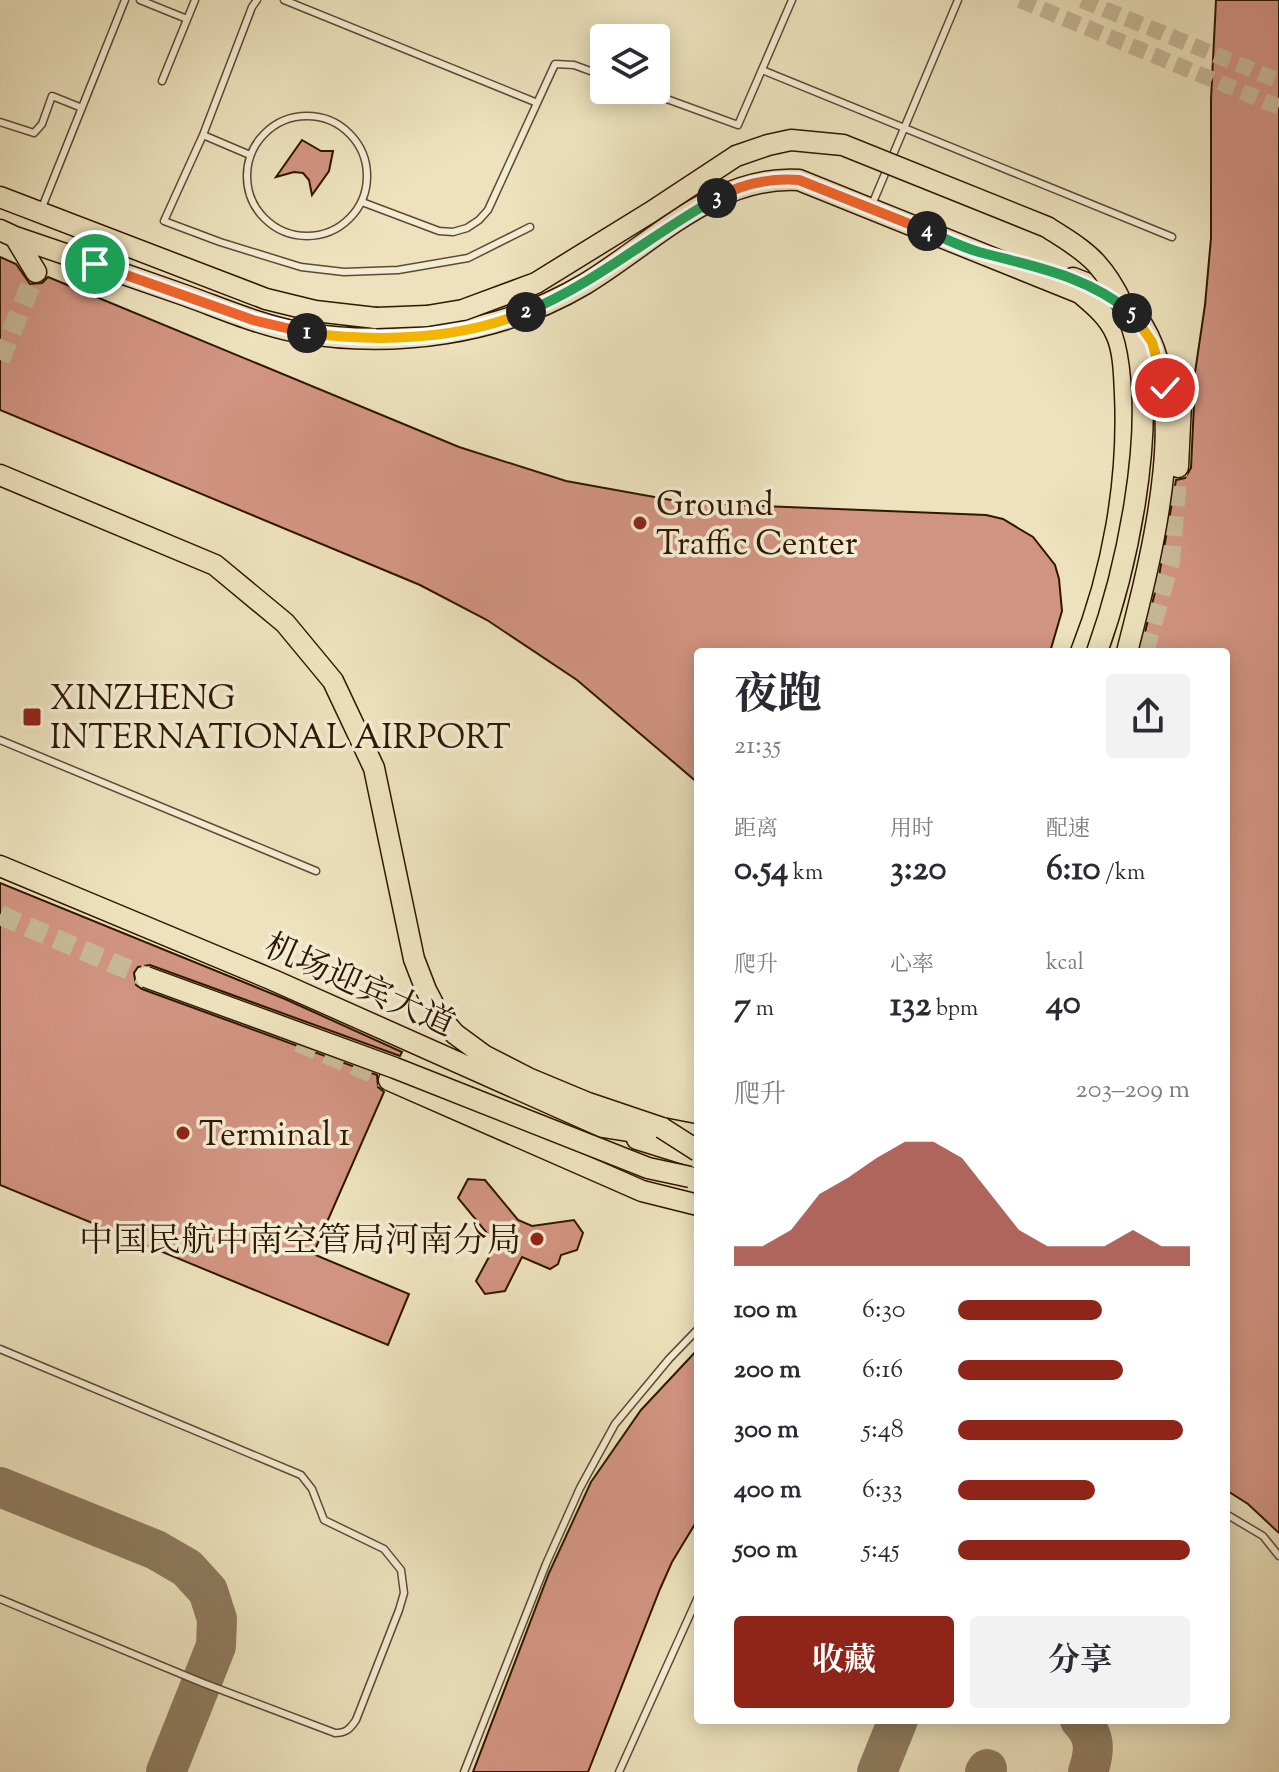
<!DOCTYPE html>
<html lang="zh">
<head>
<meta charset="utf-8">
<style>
	:root { --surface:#fff; --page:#f2f2f3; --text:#2b2b33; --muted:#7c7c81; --accent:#8f2418 }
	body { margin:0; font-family:"Sorts Mill Goudy","Noto Serif SC",serif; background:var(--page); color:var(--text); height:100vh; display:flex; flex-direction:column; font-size:30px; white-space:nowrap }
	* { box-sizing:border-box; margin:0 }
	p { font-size:26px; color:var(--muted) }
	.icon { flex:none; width:44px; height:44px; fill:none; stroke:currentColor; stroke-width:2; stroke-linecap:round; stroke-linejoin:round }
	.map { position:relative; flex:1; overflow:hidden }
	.panel { position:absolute; left:694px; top:648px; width:536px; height:1076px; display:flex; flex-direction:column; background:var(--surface); border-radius:8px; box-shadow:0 4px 20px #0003 }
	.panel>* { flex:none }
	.tools { position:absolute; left:590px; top:24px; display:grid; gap:16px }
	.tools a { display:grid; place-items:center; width:80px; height:80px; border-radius:8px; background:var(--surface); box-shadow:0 4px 20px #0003; font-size:40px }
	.pin { position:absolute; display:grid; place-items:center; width:68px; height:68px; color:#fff; margin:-34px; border:4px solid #fff; border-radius:50%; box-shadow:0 2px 8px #0007 }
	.km { position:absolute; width:40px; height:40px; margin:-20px; border-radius:50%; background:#222; color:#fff; font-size:22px; line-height:40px; text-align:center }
	.round { display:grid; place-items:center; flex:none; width:84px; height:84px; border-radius:8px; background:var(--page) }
	.summary { display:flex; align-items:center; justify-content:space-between; height:136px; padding:0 40px }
	h1 { font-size:44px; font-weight:700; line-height:60px }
	.stats { display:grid; grid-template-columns:repeat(3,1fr); gap:12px; height:136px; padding:8px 40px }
	.stats div { display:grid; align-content:center }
	.stats b { font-size:34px; font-weight:700 }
	.stats small { font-size:22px; font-weight:400 }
	.stats p { font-size:22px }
	.chart { height:224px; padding:16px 40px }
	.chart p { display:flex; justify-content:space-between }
	.chart svg { width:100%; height:144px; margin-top:8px; fill:var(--accent); opacity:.7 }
	.cta { display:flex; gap:16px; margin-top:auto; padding:16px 40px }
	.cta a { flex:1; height:92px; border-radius:8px; background:var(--accent); color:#fff; font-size:32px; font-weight:700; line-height:92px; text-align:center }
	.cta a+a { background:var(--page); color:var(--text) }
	ul { padding:0 40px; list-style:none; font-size:26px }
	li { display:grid; grid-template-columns:128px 96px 1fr; align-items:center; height:60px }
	li i { height:20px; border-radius:10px; background:var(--accent) }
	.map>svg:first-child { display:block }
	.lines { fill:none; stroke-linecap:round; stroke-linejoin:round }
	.taxiway { stroke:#8e7c60; stroke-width:40 }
	.building { fill:#d29482; stroke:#301702; stroke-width:2 }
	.tertiary-tunnel { stroke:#c7b998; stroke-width:16; stroke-dasharray:16 8; stroke-linecap:butt }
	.primary-tunnel { stroke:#c7b998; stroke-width:20; stroke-dasharray:20 10; stroke-linecap:butt }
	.service-casing { stroke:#5f4a31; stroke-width:9 }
	.primary-casing { stroke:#301702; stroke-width:23 }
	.service { stroke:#f3ecd4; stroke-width:6 }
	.primary { stroke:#ede2bd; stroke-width:20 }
	.primary-bridge-casing { stroke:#301702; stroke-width:23; stroke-linecap:butt }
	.primary-bridge { stroke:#ede2bd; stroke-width:20 }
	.split-1-casing { stroke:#fff; stroke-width:16 }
	.split-2-casing { stroke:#fff; stroke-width:16 }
	.split-3-casing { stroke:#fff; stroke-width:16 }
	.split-4-casing { stroke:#fff; stroke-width:16 }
	.split-5-casing { stroke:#fff; stroke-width:16 }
	.split-6-casing { stroke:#fff; stroke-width:16 }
	.split-1 { stroke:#f0652b; stroke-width:10 }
	.split-2 { stroke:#f5b400; stroke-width:10 }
	.split-3 { stroke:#22a559; stroke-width:10 }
	.split-4 { stroke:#f0652b; stroke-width:10 }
	.split-5 { stroke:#22a559; stroke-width:10 }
	.split-6 { stroke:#f5b400; stroke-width:10 }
	.poi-dot { fill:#8f2418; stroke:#f3ecd4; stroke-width:3 }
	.labels { text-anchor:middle; stroke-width:7; stroke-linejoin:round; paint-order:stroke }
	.poi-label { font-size:34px; fill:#301702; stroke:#f3ecd4; text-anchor:start }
	.street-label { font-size:34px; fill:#301702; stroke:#f3ecd4 }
</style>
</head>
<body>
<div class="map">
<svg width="1279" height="1772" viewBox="0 0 1279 1772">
	<rect width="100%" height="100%" fill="#ede2bd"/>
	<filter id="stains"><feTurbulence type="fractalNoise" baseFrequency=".0025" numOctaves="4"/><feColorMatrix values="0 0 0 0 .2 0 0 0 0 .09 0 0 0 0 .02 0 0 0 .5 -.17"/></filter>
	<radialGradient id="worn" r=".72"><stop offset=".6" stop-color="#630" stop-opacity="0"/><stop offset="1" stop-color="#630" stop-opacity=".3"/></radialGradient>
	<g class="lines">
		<!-- taxiway -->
		<path class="taxiway" d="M0,1487l156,63 31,18 21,23 9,28 -1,27 -50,126
			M1080,1720c16,16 15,31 8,52
			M877,1772l21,-52
			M985,1772l2,-3"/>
	</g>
	<!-- building -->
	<path class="building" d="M1216,0h63v1533l-31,-29 -22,-14v-838h-86l19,-76 17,-96 9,-2 6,-10 3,-64 -2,-11 13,-88 6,-67v-139z
		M302,140l19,11h12l-4,20 -17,24 -3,-15 -6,-7 -9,-1 -18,5z
		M0,257l16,7 14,20 12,-1 6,-6 411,170 107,34 105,19 43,4 272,11 17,4 30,18 22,28 4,14 3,32 -12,41h-352v131l-121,-103 -90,-60 -67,-35 -420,-175z
		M0,883l285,116 117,53 -2,4 -250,-91 -12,2 -4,6 2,12 6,4 235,86 1,12 6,5 -71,162 96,40 -21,51 -388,-160z
		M468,1179l17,1 33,40 14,6 42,-6 9,13 -6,17 -16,5 -3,9 -8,5 -28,-12 -17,34 -20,3 -9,-13 20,-37 -38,-46z
		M698,1349v170l-26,43 -12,27 -72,183h-115l76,-199 42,-91 50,-72z"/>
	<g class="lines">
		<!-- tertiary-tunnel -->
		<path class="tertiary-tunnel" d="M1020,0l259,107
			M1082,0l197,81"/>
		<!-- primary-tunnel -->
		<path class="primary-tunnel" d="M0,360l36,-88
			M1144,652l26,-91 8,-94
			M0,915l162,69
			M298,1042l91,38"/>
		<defs>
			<path id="service" d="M140,0l47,19
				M257,0l-5,7 -49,128 -39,86 56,21 81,25 43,5 54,-2 70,-12 62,-31
				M284,0l251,102
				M762,70l410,167
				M162,81l33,-81
				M642,90l96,35 54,-125
				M247 176a60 60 0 1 1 120 0a60 60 0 1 1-120 0Z
				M0,122l34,11 8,-9 10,-28 30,12
				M203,135l47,20
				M362,202l77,29 14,1 14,-4 12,-8 9,-10 67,-146 19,1 30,11
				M871,207l87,-207
				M41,210l84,-210
				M0,740l316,131
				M0,1349l301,126 11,14 12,31 60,29 17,21 3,23 -5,17 -43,110c-6,9 -10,13 -21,13l-132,-50 -203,-84
				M1226,1514l37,22 16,20
				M464,1772l82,-208 34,-76 35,-64 54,-65 29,-30
				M619,1772l79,-175"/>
			<path id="primary" d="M0,197l266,102 49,12 61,7
				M0,230l15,7 21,35
				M15,237c57,19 115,39 172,59 36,13 73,29 110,36 97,17 204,2 288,-48 68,-41 130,-109 214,-104l281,113c14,12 28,23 36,41 8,17 8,41 9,60 4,87 -12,177 -44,258
				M1073,278c22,8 48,20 63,38 61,77 13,249 -9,336
				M1173,368l8,35 -3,64
				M0,475l215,90 70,58 48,58 41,87 40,191 12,31 14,27 15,17 30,22 43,22 60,25 74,25 36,7
				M0,866l273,114 330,147 50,8
				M389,1080l253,111 56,14
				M637,1139l61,19"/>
		</defs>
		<!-- service casing -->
		<use href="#service" class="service-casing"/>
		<!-- primary casing -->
		<use href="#primary" class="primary-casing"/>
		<!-- service -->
		<use href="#service" class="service"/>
		<!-- primary -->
		<use href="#primary" class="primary"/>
		<defs>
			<path id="primary-bridge" d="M376,318l51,-2 36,-6 73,-27 115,-71 85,-56 32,-11 23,-5 52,5 204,82c17,11 35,21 49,36 20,22 37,59 42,88 16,89 -11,217 -41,301
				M146,977l249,91 253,100 42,9
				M662,1128l36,23"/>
		</defs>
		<!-- primary-bridge casing -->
		<use href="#primary-bridge" class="primary-bridge-casing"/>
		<!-- primary-bridge -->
		<use href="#primary-bridge" class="primary-bridge"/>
	</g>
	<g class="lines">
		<defs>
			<path id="split-1" d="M95,264l158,56 54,13"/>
			<path id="split-2" d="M307,333c72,9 151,7 219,-21"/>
			<path id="split-3" d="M526,312c70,-29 126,-78 191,-114"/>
			<path id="split-4" d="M717,198c26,-15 53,-20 82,-18l128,51"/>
			<path id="split-5" d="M927,231c17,7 34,16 52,21 56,15 106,23 153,61"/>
			<path id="split-6" d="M1132,313l20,29 13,46"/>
		</defs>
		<!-- split-1 casing -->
		<use href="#split-1" class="split-1-casing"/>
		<!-- split-2 casing -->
		<use href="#split-2" class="split-2-casing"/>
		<!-- split-3 casing -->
		<use href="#split-3" class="split-3-casing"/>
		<!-- split-4 casing -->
		<use href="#split-4" class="split-4-casing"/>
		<!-- split-5 casing -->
		<use href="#split-5" class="split-5-casing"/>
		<!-- split-6 casing -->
		<use href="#split-6" class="split-6-casing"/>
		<!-- split-1 -->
		<use href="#split-1" class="split-1"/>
		<!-- split-2 -->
		<use href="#split-2" class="split-2"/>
		<!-- split-3 -->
		<use href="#split-3" class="split-3"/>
		<!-- split-4 -->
		<use href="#split-4" class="split-4"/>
		<!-- split-5 -->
		<use href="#split-5" class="split-5"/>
		<!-- split-6 -->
		<use href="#split-6" class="split-6"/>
	</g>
	<!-- markers -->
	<g class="poi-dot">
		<circle cx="640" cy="523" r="8"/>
		<rect x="22" y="707" width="20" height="20" rx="4"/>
		<circle cx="183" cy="1133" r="8"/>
		<circle cx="537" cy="1239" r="8"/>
	</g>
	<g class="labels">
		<!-- poi labels -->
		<g class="poi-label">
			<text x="656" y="515">Ground<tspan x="656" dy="39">Traffic Center</tspan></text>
			<text x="50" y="709">XINZHENG<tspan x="50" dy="39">INTERNATIONAL AIRPORT</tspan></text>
			<text x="199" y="1145">Terminal 1</text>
			<text x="521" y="1251" text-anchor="end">中国民航中南空管局河南分局</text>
		</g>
		<!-- street labels -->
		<g class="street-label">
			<text transform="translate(360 984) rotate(24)" y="12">机场迎宾大道</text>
		</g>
	</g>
	<rect width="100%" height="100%" filter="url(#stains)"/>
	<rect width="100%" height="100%" fill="url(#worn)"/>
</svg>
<div class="tools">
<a><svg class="icon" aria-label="layers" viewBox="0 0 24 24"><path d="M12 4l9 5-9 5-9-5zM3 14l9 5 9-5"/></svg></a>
</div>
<div class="pin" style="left:95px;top:264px;background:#1e9e55"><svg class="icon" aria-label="arrive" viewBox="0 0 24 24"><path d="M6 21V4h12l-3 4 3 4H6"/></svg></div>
<div class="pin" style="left:1165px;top:388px;background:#d93025"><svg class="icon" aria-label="check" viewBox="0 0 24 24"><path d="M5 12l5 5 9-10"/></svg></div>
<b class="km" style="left:307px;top:333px">1</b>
<b class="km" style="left:526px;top:312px">2</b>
<b class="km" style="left:717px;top:198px">3</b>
<b class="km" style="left:927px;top:231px">4</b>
<b class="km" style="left:1132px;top:313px">5</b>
<section class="panel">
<div class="summary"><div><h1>夜跑</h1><p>21:35</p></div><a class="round"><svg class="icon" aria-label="share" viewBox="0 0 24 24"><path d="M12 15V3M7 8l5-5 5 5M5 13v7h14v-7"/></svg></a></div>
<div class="stats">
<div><p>距离</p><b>0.54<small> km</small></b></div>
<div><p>用时</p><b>3:20</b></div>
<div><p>配速</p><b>6:10<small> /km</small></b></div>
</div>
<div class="stats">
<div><p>爬升</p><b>7<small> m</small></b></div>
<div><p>心率</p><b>132<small> bpm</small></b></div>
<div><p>kcal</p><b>40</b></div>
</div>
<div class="chart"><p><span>爬升</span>203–209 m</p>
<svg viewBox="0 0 160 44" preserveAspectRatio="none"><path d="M0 44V38L10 38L20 33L30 22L40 17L50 11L60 6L70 6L80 11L90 22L100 33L110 38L120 38L130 38L140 33L150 38L160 38V44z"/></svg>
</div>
<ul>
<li><b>100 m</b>6:30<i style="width:62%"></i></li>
<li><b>200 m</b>6:16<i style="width:71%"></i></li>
<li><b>300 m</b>5:48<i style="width:97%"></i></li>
<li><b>400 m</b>6:33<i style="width:59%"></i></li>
<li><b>500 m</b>5:45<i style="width:100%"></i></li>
</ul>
<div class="cta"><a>收藏</a><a>分享</a></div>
</section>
</div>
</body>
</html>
